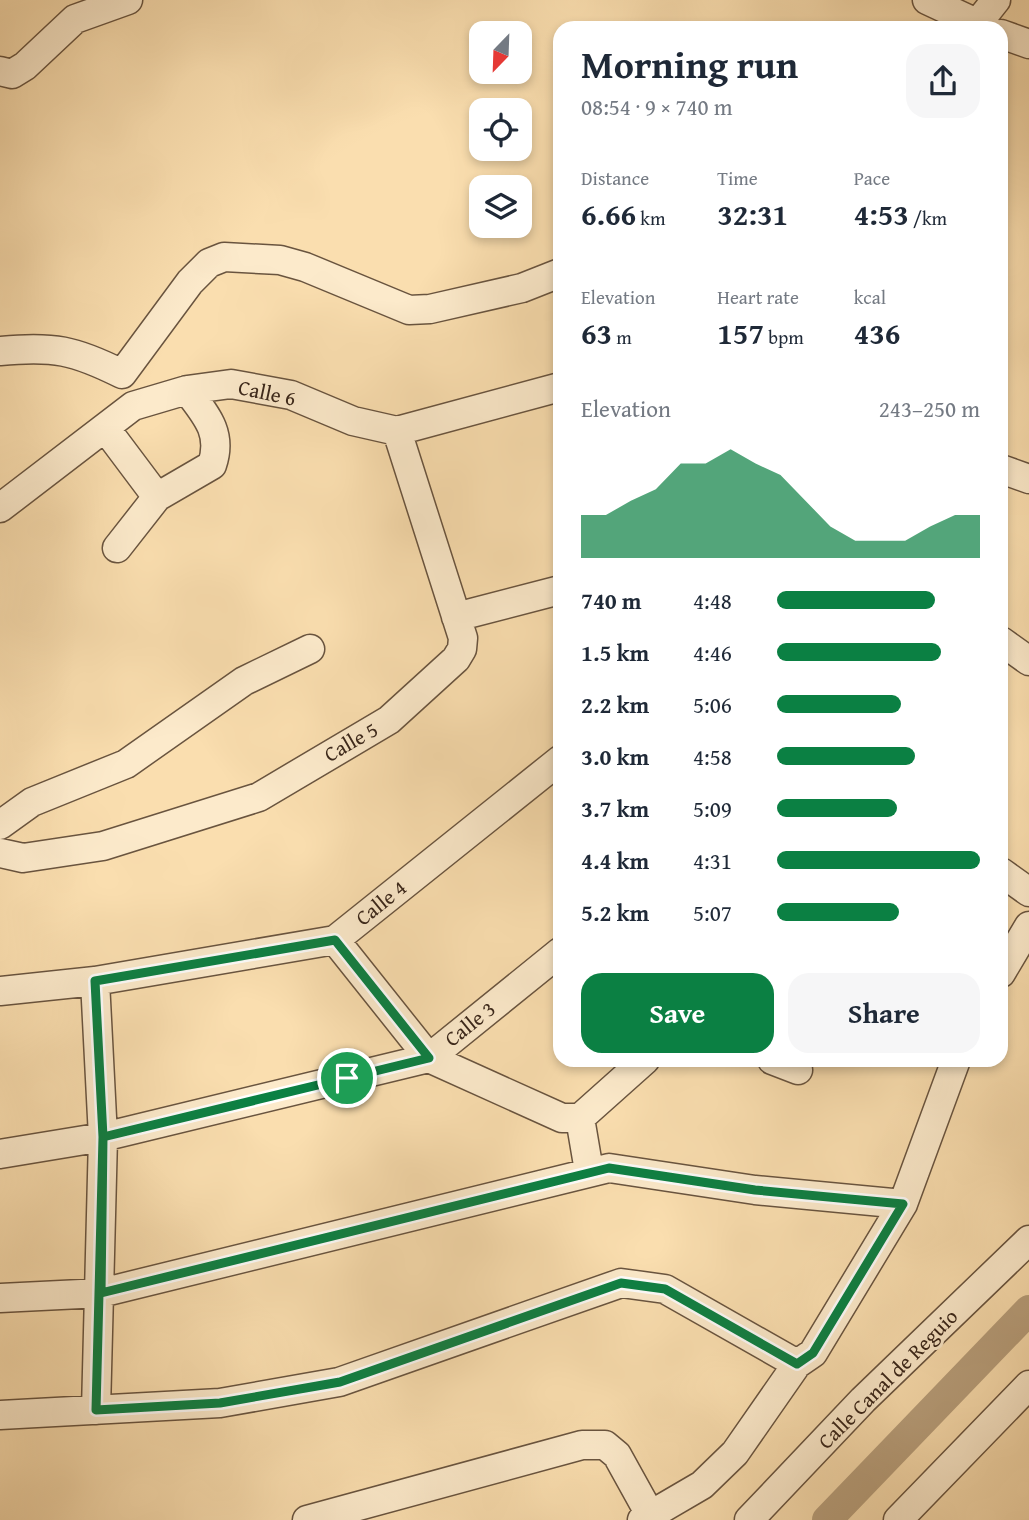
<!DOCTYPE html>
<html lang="en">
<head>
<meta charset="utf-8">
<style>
	:root { --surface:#fff; --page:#f6f6f7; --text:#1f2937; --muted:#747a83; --accent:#0b8043 }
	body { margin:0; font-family:"Gentium Book Plus",serif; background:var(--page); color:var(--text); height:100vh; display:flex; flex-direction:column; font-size:26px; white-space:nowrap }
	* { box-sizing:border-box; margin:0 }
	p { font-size:23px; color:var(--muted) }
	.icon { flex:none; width:38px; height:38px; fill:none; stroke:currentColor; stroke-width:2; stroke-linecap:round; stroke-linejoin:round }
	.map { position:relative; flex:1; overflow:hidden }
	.sheet { position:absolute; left:553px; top:21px; width:455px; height:1046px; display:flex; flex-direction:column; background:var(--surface); border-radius:21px; box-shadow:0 4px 10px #0003 }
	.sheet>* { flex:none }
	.needle { width:46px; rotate:203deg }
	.buttons { position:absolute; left:469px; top:21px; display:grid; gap:14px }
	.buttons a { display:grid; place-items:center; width:63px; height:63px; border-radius:14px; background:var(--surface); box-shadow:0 4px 10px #0003; font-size:35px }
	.pin { position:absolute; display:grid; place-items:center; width:60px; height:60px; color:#fff; margin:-30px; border:4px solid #fff; border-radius:50%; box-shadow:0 2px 7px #0007 }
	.round { display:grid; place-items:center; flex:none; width:74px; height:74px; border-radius:21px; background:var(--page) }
	.summary { display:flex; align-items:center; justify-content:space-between; height:119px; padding:0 28px }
	h1 { font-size:38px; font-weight:700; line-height:52px }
	.metrics { display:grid; grid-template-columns:repeat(3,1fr); gap:10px; height:119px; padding:7px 28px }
	.metrics div { display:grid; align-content:center }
	.metrics b { font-size:30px; font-weight:700 }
	.metrics small { font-size:19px; font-weight:400 }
	.metrics p { font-size:19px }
	.chart { height:196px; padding:14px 28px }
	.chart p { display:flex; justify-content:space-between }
	.chart svg { width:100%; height:126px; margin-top:7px; fill:var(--accent); opacity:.7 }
	.primary-button { display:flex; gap:14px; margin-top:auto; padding:14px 28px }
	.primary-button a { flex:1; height:80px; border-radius:21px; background:var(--accent); color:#fff; font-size:28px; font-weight:700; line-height:80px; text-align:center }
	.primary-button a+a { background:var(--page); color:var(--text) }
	ul { padding:0 28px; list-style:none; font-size:23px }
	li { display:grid; grid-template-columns:112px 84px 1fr; align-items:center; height:52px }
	li i { height:18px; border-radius:9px; background:var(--accent) }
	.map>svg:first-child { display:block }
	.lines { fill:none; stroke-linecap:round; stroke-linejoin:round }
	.canal { stroke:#b89f7c; stroke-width:30 }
	.minor-casing { stroke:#69543f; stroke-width:31 }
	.minor { stroke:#fceacb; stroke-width:28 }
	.route-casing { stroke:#fff; stroke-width:14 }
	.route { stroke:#0b8043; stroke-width:9 }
	.labels { text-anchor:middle; stroke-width:6; stroke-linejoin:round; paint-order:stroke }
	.street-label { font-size:21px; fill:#39261a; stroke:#fceacb }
</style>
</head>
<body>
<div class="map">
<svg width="1029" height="1520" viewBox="0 0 1029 1520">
	<rect width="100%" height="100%" fill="#fadeaf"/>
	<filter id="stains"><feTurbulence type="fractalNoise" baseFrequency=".00286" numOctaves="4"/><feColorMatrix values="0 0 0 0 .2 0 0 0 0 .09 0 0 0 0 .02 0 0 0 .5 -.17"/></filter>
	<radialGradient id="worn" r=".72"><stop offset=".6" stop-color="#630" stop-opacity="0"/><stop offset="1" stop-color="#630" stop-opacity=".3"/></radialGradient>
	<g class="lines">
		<!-- canal -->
		<path class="canal" d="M827,1520l202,-210"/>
		<defs>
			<path id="minor" d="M927,0l60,28
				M977,24l19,-24
				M1001,34l28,10
				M0,71l12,3 13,-8 50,-47 53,-19
				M0,351c54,-5 74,-1 122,23l68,-92 19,-19 15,-6 56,3 25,7 104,43 21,-1 92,-21 38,-15
				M106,429l51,68
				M1001,469l28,10
				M0,508l133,-102 54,-16 44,-6 60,11 62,26 44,10 163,-44
				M117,548l40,-51 55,-32c11,-32 -6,-50 -25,-75
				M456,617l104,-27
				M1001,641l28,20
				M0,825l32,-23 94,-38 118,-83 66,-32
				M0,853l23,5 80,-12 156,-49 130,-77 67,-61 6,-10 1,-11 -66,-207
				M1001,872l28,20
				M335,940l94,118 133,60h18l65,-58
				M1001,973l28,-47
				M95,981l8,156 -7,273
				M0,991l95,-10 240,-41 225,-180
				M772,1060l26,10
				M580,1118l9,53
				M0,1154l103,-17 326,-79 131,-106
				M0,1298l101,-5 508,-125 146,22 148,14
				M0,1415l220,-12 119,-21 282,-99 44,6 132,75 16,-11 90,-149 53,-144
				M307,1520l275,-75h23l12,10 36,65
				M642,1520l60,-35 33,-32 62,-89
				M749,1520l114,-120 166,-160
				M898,1520l131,-135"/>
		</defs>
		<!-- minor casing -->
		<use href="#minor" class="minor-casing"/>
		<!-- minor -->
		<use href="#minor" class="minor"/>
	</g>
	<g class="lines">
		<defs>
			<path id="route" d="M347,1078l-244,59 -7,273 124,-7 120,-21 281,-99 44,6 132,75 16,-11 90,-149 -148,-14 -146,-22 -508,125 2,-156 -8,-156 240,-41 94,118 -82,20"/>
		</defs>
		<!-- route casing -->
		<use href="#route" class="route-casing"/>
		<!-- route -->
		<use href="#route" class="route"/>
	</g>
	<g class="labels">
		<!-- street labels -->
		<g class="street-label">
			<text transform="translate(267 393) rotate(12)" y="7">Calle 6</text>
			<text transform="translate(351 742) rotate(-30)" y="7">Calle 5</text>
			<text transform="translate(381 903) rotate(-39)" y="7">Calle 4</text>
			<text transform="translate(470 1024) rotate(-39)" y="7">Calle 3</text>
			<text transform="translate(888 1379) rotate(-45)" y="7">Calle Canal de Reguio</text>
		</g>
	</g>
	<rect width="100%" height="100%" filter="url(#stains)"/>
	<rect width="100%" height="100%" fill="url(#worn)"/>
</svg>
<div class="buttons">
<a><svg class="needle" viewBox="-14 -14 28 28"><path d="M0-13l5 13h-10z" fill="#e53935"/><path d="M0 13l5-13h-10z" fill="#747a83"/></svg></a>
<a><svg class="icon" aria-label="locate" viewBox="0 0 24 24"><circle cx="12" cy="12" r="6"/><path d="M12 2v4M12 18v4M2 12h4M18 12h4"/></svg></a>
<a><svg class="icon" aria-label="layers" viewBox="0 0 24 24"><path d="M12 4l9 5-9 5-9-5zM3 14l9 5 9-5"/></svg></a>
</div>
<div class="pin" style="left:347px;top:1078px;background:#1e9e55"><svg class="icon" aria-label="arrive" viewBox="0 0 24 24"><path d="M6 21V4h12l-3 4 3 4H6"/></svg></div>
<section class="sheet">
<div class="summary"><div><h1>Morning run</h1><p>08:54 · 9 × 740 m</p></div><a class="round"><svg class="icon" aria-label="share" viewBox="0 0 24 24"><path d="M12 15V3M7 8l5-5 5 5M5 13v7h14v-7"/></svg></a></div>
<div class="metrics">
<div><p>Distance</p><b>6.66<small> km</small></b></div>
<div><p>Time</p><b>32:31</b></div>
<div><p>Pace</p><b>4:53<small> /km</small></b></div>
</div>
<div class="metrics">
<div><p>Elevation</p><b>63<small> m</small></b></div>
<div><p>Heart rate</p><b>157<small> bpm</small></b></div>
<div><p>kcal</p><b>436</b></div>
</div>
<div class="chart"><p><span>Elevation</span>243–250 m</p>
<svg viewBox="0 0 160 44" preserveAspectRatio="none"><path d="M0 44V29L10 29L20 24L30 20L40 11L50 11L60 6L70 11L80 15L90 24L100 33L110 38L120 38L130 38L140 33L150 29L160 29V44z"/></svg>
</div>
<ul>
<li><b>740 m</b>4:48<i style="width:78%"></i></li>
<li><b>1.5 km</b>4:46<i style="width:81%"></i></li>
<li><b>2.2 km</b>5:06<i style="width:61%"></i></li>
<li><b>3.0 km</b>4:58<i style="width:68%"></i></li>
<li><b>3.7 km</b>5:09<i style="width:59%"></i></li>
<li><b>4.4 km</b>4:31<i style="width:100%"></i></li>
<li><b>5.2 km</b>5:07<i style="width:60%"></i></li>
</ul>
<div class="primary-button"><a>Save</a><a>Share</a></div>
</section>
</div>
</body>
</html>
